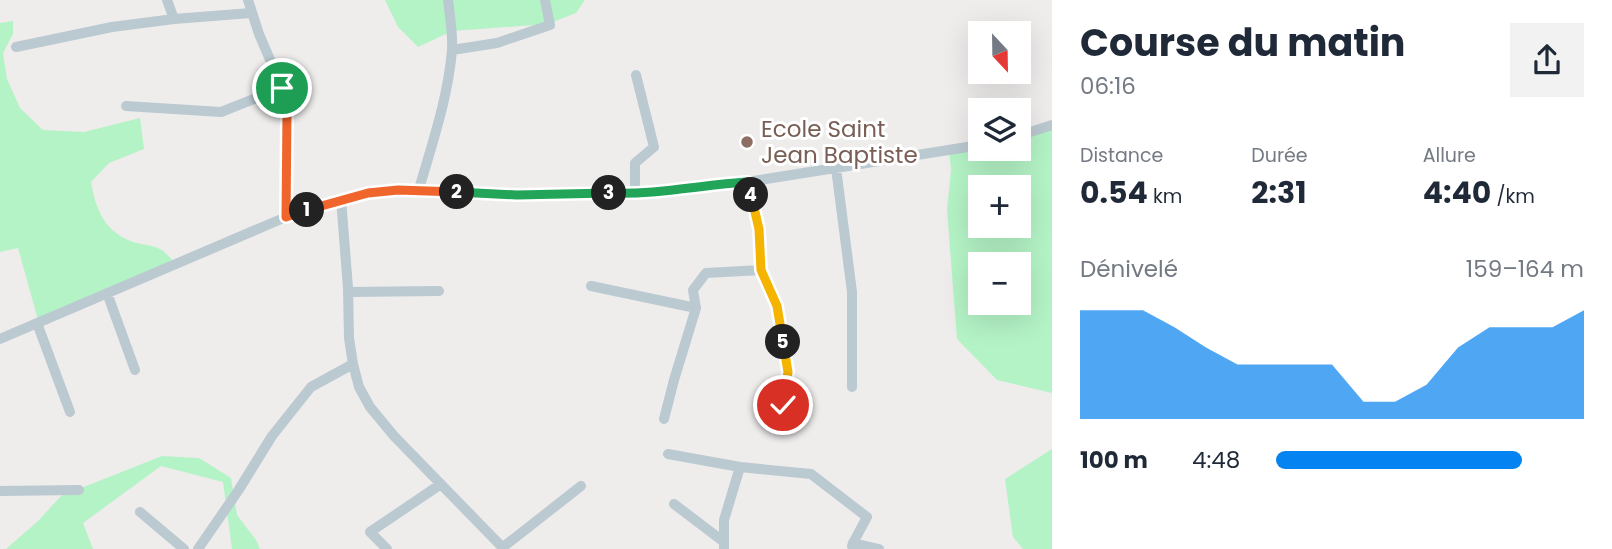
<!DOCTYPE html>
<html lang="fr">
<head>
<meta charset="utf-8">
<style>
	:root { --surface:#fff; --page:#f2f2f3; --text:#1f2937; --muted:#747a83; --accent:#0583f0 }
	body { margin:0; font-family:Poppins,sans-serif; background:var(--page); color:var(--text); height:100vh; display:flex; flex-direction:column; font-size:26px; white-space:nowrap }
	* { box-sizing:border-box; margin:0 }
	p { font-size:23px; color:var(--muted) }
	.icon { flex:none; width:38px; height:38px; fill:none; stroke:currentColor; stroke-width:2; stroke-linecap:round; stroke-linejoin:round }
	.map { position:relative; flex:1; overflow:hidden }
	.panel { display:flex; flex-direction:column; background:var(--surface); width:560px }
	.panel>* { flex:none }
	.needle { width:46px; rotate:158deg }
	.buttons { position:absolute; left:968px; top:21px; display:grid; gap:14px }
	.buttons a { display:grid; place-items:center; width:63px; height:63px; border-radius:0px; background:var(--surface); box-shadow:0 7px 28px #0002; font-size:35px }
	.pin { position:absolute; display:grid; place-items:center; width:60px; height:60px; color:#fff; margin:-30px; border:4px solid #fff; border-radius:50%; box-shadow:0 2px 7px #0007 }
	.km { position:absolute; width:35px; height:35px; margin:-18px; border-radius:50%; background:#222; color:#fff; font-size:19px; line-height:35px; text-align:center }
	.round { display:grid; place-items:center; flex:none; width:74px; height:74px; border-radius:0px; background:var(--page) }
	.summary { display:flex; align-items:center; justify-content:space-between; height:119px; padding:0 28px }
	h1 { font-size:38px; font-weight:700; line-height:52px }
	.stats { display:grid; grid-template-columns:repeat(3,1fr); gap:10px; height:119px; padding:7px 28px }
	.stats div { display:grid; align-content:center }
	.stats b { font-size:30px; font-weight:700 }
	.stats small { font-size:19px; font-weight:400 }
	.stats p { font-size:19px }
	.chart { height:196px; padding:14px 28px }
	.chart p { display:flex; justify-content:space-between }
	.chart svg { width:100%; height:126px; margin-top:7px; fill:var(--accent); opacity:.7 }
	ul { padding:0 28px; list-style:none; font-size:23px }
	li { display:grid; grid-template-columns:112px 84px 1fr; align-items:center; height:52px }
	li i { height:18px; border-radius:9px; background:var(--accent) }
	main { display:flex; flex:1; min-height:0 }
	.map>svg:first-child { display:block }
	.green { fill:#b4f3c6; fill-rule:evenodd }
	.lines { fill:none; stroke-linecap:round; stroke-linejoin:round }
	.minor { stroke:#bbc9d1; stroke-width:10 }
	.split-1-casing { stroke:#fff; stroke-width:14 }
	.split-2-casing { stroke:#fff; stroke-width:14 }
	.split-3-casing { stroke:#fff; stroke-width:14 }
	.split-4-casing { stroke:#fff; stroke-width:14 }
	.split-5-casing { stroke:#fff; stroke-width:14 }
	.split-6-casing { stroke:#fff; stroke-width:14 }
	.split-1 { stroke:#f0652b; stroke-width:9 }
	.split-2 { stroke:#f0652b; stroke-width:9 }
	.split-3 { stroke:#22a559; stroke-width:9 }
	.split-4 { stroke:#22a559; stroke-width:9 }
	.split-5 { stroke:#f5b400; stroke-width:9 }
	.split-6 { stroke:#f5b400; stroke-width:9 }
	.education-dot { fill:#8d6e63; stroke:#fff; stroke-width:2.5 }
	.labels { text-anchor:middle; stroke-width:6; stroke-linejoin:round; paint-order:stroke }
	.education-label { font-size:23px; fill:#785e54; stroke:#fff; text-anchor:start }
</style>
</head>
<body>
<main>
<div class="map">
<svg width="1052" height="549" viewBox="0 0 1052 549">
	<rect width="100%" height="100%" fill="#efecec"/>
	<!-- green -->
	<path class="green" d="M385,0h200l-9,13 -28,11 -96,7 -34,16 -20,-20z
		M13,21v13l-10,19 4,26 13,29 23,22 41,2 56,-14 4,31 -35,14 -18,19c4,24 12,47 37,58 10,5 23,4 32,9 6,3 12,11 16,15l-138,56 -20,-72 -18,4v-229z
		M1052,125v268l-55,-13 -40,-41 -10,-129 4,-40 -2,-20 69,-1 1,-13zM980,187h38v39h-38zM980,264h38v39h-38z
		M1052,449v100h-29l-10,-12 -8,-58z
		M162,456l37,2 32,20 6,37 19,25 4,9h-28l-9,-67 -62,-16 -78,57 10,26h-87l32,-28 23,-25z"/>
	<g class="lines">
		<!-- minor -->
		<path class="minor" d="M167,0l7,19
			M248,0l11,34 27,63v120
			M16,47l96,-20 62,-8 77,-6
			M452,50l45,-7 53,-18 -5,-25
			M126,106l95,6 61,-24
			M1018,136l34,-11
			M836,168l16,124v95
			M747,182l12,47 2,41 16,36 11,66 -5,33
			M419,189c13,-45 29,-91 33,-139 1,-16 -2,-33 -4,-50
			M635,194v-31l19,-16 -18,-72
			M341,199l7,89 1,50 4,26 6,23 11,20 24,29 110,113
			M591,286l105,22
			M348,292l91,-1
			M107,293l28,77
			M37,323l33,89
			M0,339l286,-122 82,-24 51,-4 98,6 76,-2 42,1 72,-9 40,-3 233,-37
			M664,419l10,-39 22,-72 -3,-18 13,-17 55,-3
			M668,454l72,13 71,7 56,43 -14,26
			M0,491l79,-1
			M674,504l50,38
			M140,512l44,37
			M852,546l1,-3 26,6
			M502,548l79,-62
			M198,549l40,-58 34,-55 39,-49 42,-23
			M387,549l-17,-17 71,-48
			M724,549v-29l16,-53"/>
	</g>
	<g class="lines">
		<defs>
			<path id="split-1" d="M282,88l4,9 1,16 -1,104 21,-7"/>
			<path id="split-2" d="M307,210l61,-17 30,-3 59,2"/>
			<path id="split-3" d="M457,192l60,3 92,-2"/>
			<path id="split-4" d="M609,193c46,2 92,-8 138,-11l4,13"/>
			<path id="split-5" d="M751,195l8,34 2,41 16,36 6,36"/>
			<path id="split-6" d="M783,405l5,-33 -5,-30"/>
		</defs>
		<!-- split-1 casing -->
		<use href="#split-1" class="split-1-casing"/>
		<!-- split-2 casing -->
		<use href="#split-2" class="split-2-casing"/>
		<!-- split-3 casing -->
		<use href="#split-3" class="split-3-casing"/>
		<!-- split-4 casing -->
		<use href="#split-4" class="split-4-casing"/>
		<!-- split-5 casing -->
		<use href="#split-5" class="split-5-casing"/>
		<!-- split-6 casing -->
		<use href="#split-6" class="split-6-casing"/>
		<!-- split-1 -->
		<use href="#split-1" class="split-1"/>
		<!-- split-2 -->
		<use href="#split-2" class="split-2"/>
		<!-- split-3 -->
		<use href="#split-3" class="split-3"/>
		<!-- split-4 -->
		<use href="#split-4" class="split-4"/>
		<!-- split-5 -->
		<use href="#split-5" class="split-5"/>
		<!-- split-6 -->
		<use href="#split-6" class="split-6"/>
	</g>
	<!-- markers -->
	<circle class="education-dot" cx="747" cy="142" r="7"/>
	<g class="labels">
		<!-- education labels -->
		<g class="education-label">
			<text x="761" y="137">Ecole Saint<tspan x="761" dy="26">Jean Baptiste</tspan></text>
		</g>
	</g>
</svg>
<div class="buttons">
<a><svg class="needle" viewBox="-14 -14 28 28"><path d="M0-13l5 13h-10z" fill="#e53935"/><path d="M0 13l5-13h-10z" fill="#747a83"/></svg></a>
<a><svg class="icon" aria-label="layers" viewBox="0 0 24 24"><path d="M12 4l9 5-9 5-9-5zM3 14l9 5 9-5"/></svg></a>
<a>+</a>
<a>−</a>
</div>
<div class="pin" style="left:282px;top:88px;background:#1e9e55"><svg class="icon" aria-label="arrive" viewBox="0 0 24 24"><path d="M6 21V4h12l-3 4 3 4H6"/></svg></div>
<div class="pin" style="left:783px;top:405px;background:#d93025"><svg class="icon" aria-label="check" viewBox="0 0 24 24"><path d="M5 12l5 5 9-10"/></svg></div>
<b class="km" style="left:307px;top:210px">1</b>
<b class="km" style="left:457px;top:192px">2</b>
<b class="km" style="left:609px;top:193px">3</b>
<b class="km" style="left:751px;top:195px">4</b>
<b class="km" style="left:783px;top:342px">5</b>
</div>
<section class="panel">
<div class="summary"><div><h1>Course du matin</h1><p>06:16</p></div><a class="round"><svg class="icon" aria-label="share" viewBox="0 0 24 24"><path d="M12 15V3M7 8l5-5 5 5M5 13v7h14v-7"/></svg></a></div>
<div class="stats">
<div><p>Distance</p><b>0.54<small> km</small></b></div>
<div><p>Durée</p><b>2:31</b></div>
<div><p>Allure</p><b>4:40<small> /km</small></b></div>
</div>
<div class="chart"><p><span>Dénivelé</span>159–164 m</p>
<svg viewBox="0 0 160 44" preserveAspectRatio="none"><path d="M0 44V6L10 6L20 6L30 12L40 19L50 25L60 25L70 25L80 25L90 38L100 38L110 32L120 19L130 12L140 12L150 12L160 6V44z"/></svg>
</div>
<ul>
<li><b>100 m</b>4:48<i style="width:80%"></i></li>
</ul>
</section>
</main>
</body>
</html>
